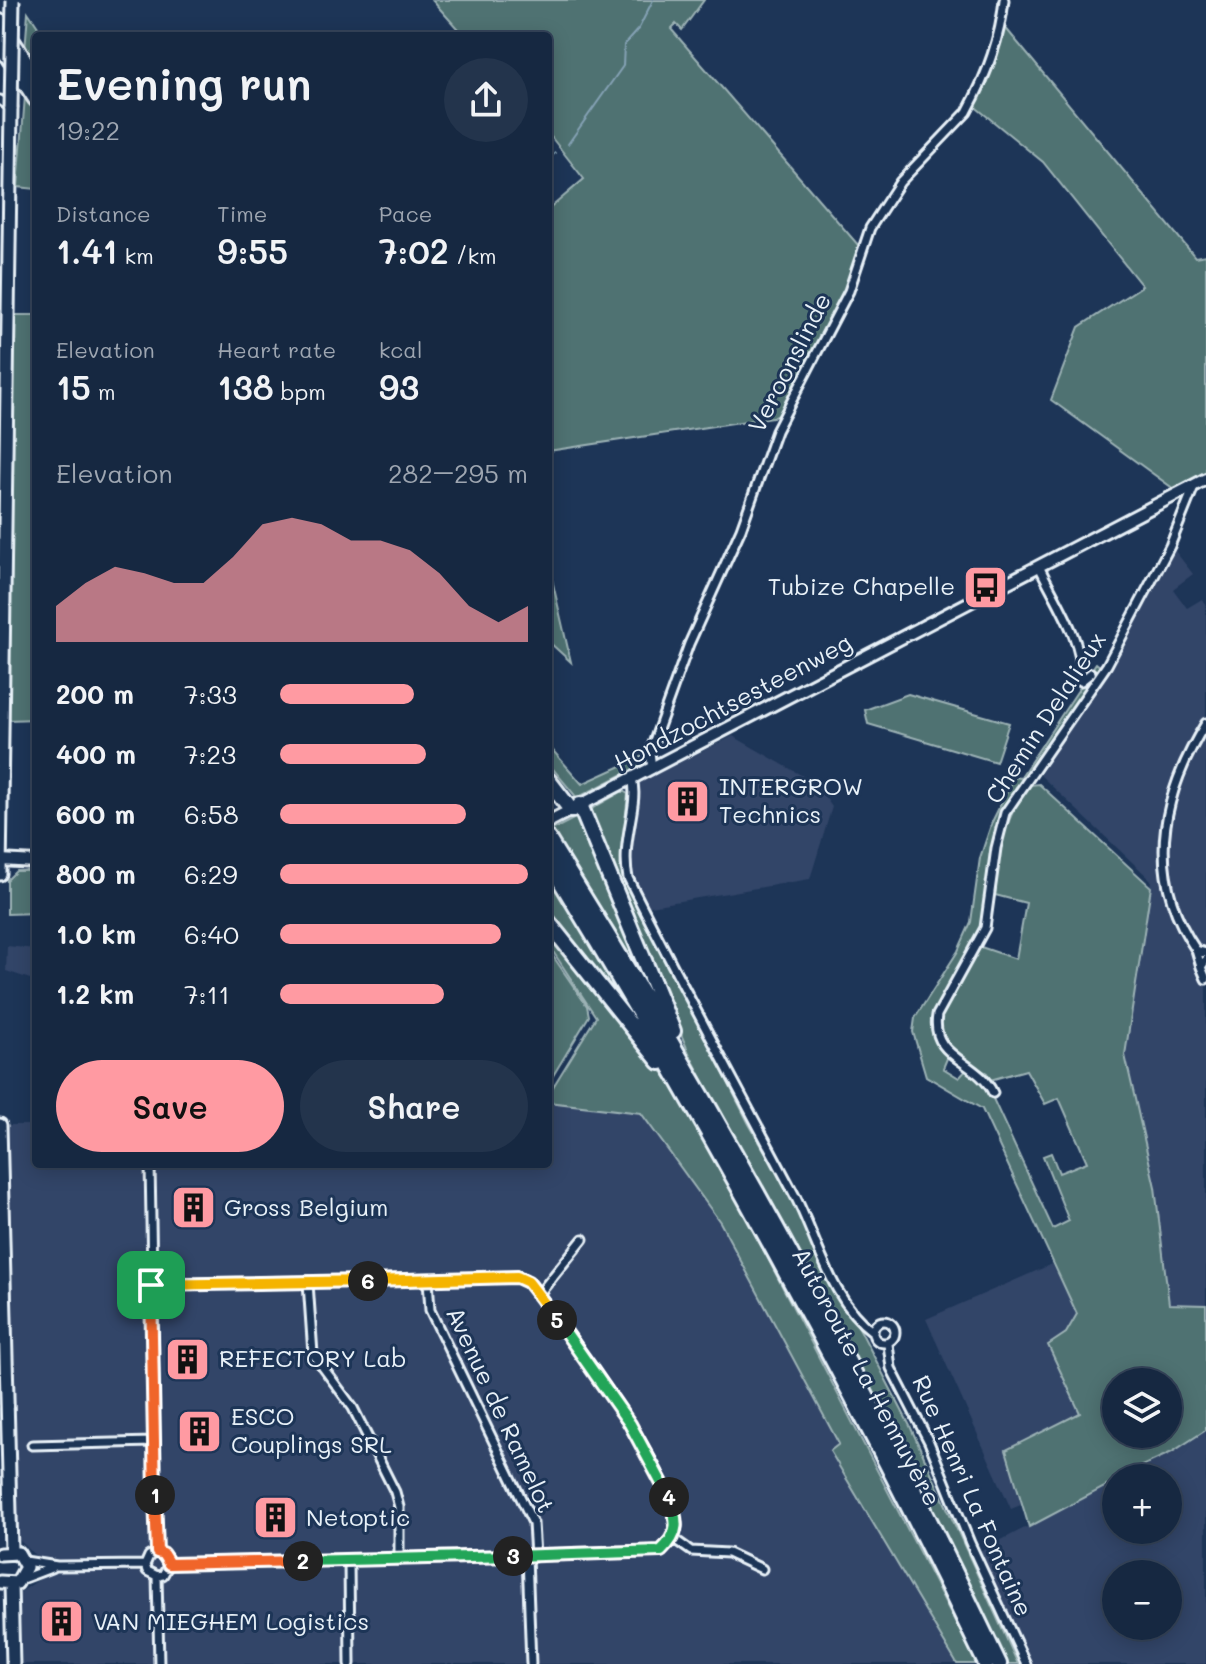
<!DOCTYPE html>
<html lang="en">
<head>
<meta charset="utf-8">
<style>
	:root { --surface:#162841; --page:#23344c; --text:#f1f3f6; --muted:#9ea6b1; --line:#35445a; --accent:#ff9aa2 }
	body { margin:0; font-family:Mali,sans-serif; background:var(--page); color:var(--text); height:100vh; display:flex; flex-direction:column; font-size:30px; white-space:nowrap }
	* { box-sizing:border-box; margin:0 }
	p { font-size:26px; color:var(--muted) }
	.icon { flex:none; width:44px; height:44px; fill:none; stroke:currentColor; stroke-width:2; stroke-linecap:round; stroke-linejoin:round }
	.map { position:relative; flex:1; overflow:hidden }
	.details { position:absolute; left:32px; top:32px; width:520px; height:1136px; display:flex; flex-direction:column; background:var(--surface); border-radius:8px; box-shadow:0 4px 20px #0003,0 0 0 2px var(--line) }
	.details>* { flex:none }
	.tools { position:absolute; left:1102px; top:1368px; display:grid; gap:16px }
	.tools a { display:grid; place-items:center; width:80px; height:80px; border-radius:50%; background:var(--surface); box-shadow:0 4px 20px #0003,0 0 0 2px var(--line); font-size:40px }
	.pin { position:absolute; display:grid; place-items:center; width:68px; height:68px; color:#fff; margin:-34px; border-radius:16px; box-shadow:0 4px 12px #0006 }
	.km { position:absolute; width:40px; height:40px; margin:-20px; border-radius:50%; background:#222; color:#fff; font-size:22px; line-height:40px; text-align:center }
	.round { display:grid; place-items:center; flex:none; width:84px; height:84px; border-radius:42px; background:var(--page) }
	.headline { display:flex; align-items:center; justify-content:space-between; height:136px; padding:0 24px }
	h1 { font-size:44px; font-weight:600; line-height:60px }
	.metrics { display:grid; grid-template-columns:repeat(3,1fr); gap:12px; height:136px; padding:8px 24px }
	.metrics div { display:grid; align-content:center }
	.metrics b { font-size:34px; font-weight:600 }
	.metrics small { font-size:22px; font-weight:400 }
	.metrics p { font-size:22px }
	.chart { height:224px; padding:16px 24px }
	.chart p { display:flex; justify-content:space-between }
	.chart svg { width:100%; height:144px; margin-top:8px; fill:var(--accent); opacity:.7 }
	.button { display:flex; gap:16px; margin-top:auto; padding:16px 24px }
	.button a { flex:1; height:92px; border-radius:48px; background:var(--accent); color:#111; font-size:32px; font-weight:600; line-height:92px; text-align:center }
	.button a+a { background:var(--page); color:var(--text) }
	ul { padding:0 24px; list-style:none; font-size:26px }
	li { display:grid; grid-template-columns:128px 96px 1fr; align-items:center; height:60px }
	li i { height:20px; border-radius:10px; background:var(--accent) }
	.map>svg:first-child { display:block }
	.built { fill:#314467; fill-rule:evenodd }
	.green { fill:#507272; stroke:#9cb2b5; stroke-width:2; fill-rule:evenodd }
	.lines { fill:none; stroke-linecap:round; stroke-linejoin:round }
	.stream { stroke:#85a2b5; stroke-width:2 }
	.street-casing { stroke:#e8f1f8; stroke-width:13 }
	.secondary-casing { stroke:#e8f1f8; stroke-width:16 }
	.primary-casing { stroke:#e8f1f8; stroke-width:17 }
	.highway-casing { stroke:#e8f1f8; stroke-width:20 }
	.street { stroke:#1d3557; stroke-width:7 }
	.secondary { stroke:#1d3557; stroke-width:10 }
	.primary { stroke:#1d3557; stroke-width:11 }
	.highway { stroke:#1d3557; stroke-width:14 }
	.primary-bridge-casing { stroke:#e8f1f8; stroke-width:17; stroke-linecap:butt }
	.primary-bridge { stroke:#1d3557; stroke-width:11 }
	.split-1-casing { stroke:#fff; stroke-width:16 }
	.split-2-casing { stroke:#fff; stroke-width:16 }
	.split-3-casing { stroke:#fff; stroke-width:16 }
	.split-4-casing { stroke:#fff; stroke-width:16 }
	.split-5-casing { stroke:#fff; stroke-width:16 }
	.split-6-casing { stroke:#fff; stroke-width:16 }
	.split-7-casing { stroke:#fff; stroke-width:16 }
	.split-1 { stroke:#f0652b; stroke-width:10 }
	.split-2 { stroke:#f0652b; stroke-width:10 }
	.split-3 { stroke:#22a559; stroke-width:10 }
	.split-4 { stroke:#22a559; stroke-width:10 }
	.split-5 { stroke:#22a559; stroke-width:10 }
	.split-6 { stroke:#f5b400; stroke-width:10 }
	.split-7 { stroke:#f5b400; stroke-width:10 }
	.labels { text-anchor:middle; stroke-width:6; stroke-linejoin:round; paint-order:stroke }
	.street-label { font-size:24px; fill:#e8f1f8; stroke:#1d3557 }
	.poi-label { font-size:24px; fill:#e8f1f8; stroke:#1d3557; text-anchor:start }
</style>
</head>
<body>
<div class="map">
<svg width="1206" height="1664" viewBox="0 0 1206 1664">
	<rect width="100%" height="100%" fill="#1d3557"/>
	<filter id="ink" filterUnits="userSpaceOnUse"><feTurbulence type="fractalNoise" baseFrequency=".0125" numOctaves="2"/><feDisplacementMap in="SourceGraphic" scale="16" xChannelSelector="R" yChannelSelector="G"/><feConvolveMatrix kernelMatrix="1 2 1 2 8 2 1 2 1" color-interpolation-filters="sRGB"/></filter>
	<g filter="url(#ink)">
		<!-- built -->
		<path class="built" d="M1172,547l21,27 -20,15 14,19 15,-9 4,5v701l-37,-1 -14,-117 -30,-132 26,-175 -111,-105 87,-138z
			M733,736l82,47 17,24 -22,72 -165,28 -16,-47 11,-78z
			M7,946l29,3v32l-30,-10z
			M548,1102l93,11 79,109 119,223 -9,6 127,213h-935l-3,-71 21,-14 -1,-20 -21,-20 -12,-414h30v39h512z
			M1052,1264l25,50 -11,19 -18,12 32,68 -74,37 15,55 -10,4 -85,-190z
			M1206,1430v234h-180l-52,-110 142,-73v49h52v-52h-45zM1116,1574h52v52h-52z"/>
		<!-- green -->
		<path class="green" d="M432,0h272l-22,30 -6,-6 -5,5 188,217 -12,38 -68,132 -231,35v-241l36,-31 -36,-46v-97h-84z
			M28,12l16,24h-8v32l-11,-17z
			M1004,26l191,231 11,-2v217l-32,17 -123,-89 28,-73 63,-41 -99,-124 -70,-57z
			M25,96l11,16v77l-18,-2z
			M12,315h24v404l-28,1z
			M548,562l23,100 -23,-21z
			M1096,663l6,5 -102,156 -15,98 -52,95c-5,17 2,28 15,39l-5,12 16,10 9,-10 14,11 7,11 64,139 16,-8 -26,-65 8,-3 8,20 28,-11 -28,-64 -14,6 -19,-34 -36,10 -3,-7c-12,-7 -27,-14 -37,-24 -29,-29 13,-77 28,-103l38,13 10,-56 -31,-8c4,-42 7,-76 35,-110l9,-1 112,103 -26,168 30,132 14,117 37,1v125l-34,22 -56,26v3l-87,46 -23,-77 74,-37 -32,-68 18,-12 11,-19 -95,-205 -56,-33 -13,-44 2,-14 43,-67 13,-29 9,-64 12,-36 22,-45 6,1zM1116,1382h52v52h-52z
			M908,694l101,29 -13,39 -128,-38 -3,-14z
			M548,745l34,39 63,-29 -2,9 -66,34 -29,-35z
			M623,791l5,3 -8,75 129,255 39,67 122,235 108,238h-13l-316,-611 -101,-237 5,-8z
			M579,816l63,149h-6l-84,-135z
			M16,871h20v42l-29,1v-34z
			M548,873l79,132 -5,2 -74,-92z
			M548,927l126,160 41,69 262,508h-20l-127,-213 9,-7 -119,-222 -79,-109 -93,-11v-7l48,-78 -48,-73z
			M548,949l39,57 2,10 -41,68z"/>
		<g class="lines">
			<!-- stream -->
			<path class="stream" d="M568,144l55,-78 1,-21 15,-17 14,-28
				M548,160l7,-7"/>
			<defs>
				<path id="street" d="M0,100l11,8
					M1039,566c16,34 46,76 42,115
					M1081,681l10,-8
					M652,769l-2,-17 39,-108 52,-115 35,-98 73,-140 21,-63 30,-46 67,-70c19,-35 33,-72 37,-112
					M632,779c8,24 -12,63 -4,99 53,107 111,212 167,318 23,45 36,105 78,136
					M1196,950c-51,-75 -36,-153 10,-227
					M1206,960l-5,7 5,12
					M1201,967l-5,-17 10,3
					M993,1093c-15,-33 -63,-34 -56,-78l48,-87 11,-80 9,-35 102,-148 63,-119 25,-62
					M150,1164l7,388
					M428,1280l2,30 103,213 2,33
					M308,1283l5,71 40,54 42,84 4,15v52
					M151,1285l366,-8 11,5c32,36 152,202 149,245 -1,11 -8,17 -16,24l-492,13
					M539,1294l44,-55
					M873 1332a11 11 0 1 1 22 0a11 11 0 1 1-22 0Z
					M888,1344l3,24 38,74 41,101 56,121
					M32,1445l121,-3
					M674,1539l17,12 37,2 34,16
					M527,1556l4,108
					M349,1560l1,104
					M25,1561l32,5 88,-1
					M145,1565l4,-9 8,-4 10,6 2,6
					M145,1565l2,6 10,5 6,-1 6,-11
					M157,1576l2,88
					M22,1579l29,-11"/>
				<path id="secondary" d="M548,822l658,-343
					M0,860l36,2"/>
				<path id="primary" d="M0,874l11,-766
					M0,1125l11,426
					M0,1554l18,-1 8,14 -9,16 -17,-1
					M11,1585l2,79"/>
				<path id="highway" d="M0,22l36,57
					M0,44l36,55
					M548,780l23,30
					M580,805l93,226
					M548,839c166,265 317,542 451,825
					M548,860c159,261 306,528 438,804
					M548,922l112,140"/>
			</defs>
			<!-- street casing -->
			<use href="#street" class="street-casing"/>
			<!-- secondary casing -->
			<use href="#secondary" class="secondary-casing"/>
			<!-- primary casing -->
			<use href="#primary" class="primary-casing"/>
			<!-- highway casing -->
			<use href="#highway" class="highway-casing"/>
			<!-- street -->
			<use href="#street" class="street"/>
			<!-- secondary -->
			<use href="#secondary" class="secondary"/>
			<!-- primary -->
			<use href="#primary" class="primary"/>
			<!-- highway -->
			<use href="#highway" class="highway"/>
			<defs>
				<path id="primary-bridge" d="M11,108l2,-108"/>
			</defs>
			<!-- primary-bridge casing -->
			<use href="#primary-bridge" class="primary-bridge-casing"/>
			<!-- primary-bridge -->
			<use href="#primary-bridge" class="primary-bridge"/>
		</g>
	</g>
	<g class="lines" filter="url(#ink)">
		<defs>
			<path id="split-1" d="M151,1285l4,210"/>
			<path id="split-2" d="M155,1495l2,57 6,2 6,10 134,-3"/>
			<path id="split-3" d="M303,1561l210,-5"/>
			<path id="split-4" d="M513,1556l148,-5c19,-18 17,-30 8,-54"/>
			<path id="split-5" d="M557,1320l73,104 39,73"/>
			<path id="split-6" d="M368,1281l149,-4 11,5 29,38"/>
			<path id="split-7" d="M151,1285l217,-4"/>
		</defs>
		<!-- split-1 casing -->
		<use href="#split-1" class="split-1-casing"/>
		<!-- split-2 casing -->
		<use href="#split-2" class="split-2-casing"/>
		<!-- split-3 casing -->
		<use href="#split-3" class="split-3-casing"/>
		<!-- split-4 casing -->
		<use href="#split-4" class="split-4-casing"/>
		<!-- split-5 casing -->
		<use href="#split-5" class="split-5-casing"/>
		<!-- split-6 casing -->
		<use href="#split-6" class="split-6-casing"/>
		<!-- split-7 casing -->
		<use href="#split-7" class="split-7-casing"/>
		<!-- split-1 -->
		<use href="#split-1" class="split-1"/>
		<!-- split-2 -->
		<use href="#split-2" class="split-2"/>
		<!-- split-3 -->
		<use href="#split-3" class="split-3"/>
		<!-- split-4 -->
		<use href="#split-4" class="split-4"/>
		<!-- split-5 -->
		<use href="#split-5" class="split-5"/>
		<!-- split-6 -->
		<use href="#split-6" class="split-6"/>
		<!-- split-7 -->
		<use href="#split-7" class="split-7"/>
	</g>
	<!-- icons -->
	<defs>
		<symbol id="bus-square" viewBox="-11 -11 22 22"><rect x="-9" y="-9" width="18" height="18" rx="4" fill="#ff9aa2" stroke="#1d3557"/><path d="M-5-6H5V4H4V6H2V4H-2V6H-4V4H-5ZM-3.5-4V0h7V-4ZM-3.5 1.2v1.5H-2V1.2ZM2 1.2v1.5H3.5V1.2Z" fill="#111"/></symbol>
		<symbol id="building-square" viewBox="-11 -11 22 22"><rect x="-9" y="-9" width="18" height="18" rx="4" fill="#ff9aa2" stroke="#1d3557"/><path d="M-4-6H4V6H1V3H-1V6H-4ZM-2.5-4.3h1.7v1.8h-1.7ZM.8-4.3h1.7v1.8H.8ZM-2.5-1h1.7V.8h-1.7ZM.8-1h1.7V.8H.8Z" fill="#111"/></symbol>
	</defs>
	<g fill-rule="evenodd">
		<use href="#bus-square" x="960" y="562" width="51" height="51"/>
		<use href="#building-square" x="662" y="776" width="51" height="51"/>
		<use href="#building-square" x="168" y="1182" width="51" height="51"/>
		<use href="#building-square" x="162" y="1334" width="51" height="51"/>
		<use href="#building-square" x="174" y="1406" width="51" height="51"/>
		<use href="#building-square" x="250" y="1492" width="51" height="51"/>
		<use href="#building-square" x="36" y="1596" width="51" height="51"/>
	</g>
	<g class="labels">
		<!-- street labels -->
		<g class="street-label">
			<text transform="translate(790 363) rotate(-63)" y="8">Veroonslinde</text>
			<text transform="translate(733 703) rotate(-28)" y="8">Hondzochtsesteenweg</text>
			<text transform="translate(1046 718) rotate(-57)" y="8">Chemin Delalieux</text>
			<text transform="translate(866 1377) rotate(62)" y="8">Autoroute La Hennuyère</text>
			<text transform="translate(500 1410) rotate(65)" y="8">Avenue de Ramelot</text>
			<text transform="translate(972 1496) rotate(66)" y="8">Rue Henri La Fontaine</text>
		</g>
		<!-- poi labels -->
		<g class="poi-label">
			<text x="955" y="595" text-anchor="end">Tubize Chapelle</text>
			<text x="719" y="795">INTERGROW<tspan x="719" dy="28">Technics</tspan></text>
			<text x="224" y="1216">Gross Belgium</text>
			<text x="219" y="1367">REFECTORY Lab</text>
			<text x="231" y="1425">ESCO<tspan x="231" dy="28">Couplings SRL</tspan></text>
			<text x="306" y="1526">Netoptic</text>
			<text x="93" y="1630">VAN MIEGHEM Logistics</text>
		</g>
	</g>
</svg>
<div class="tools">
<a><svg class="icon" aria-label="layers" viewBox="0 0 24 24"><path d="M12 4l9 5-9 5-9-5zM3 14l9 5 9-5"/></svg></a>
<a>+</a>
<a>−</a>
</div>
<div class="pin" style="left:151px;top:1285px;background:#1e9e55"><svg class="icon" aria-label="arrive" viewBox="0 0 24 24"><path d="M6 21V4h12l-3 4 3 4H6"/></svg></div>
<b class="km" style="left:155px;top:1495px">1</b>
<b class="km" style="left:303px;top:1561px">2</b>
<b class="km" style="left:513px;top:1556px">3</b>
<b class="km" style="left:669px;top:1497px">4</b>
<b class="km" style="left:557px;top:1320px">5</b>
<b class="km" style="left:368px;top:1281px">6</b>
<section class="details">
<div class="headline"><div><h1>Evening run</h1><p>19:22</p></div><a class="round"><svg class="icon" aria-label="share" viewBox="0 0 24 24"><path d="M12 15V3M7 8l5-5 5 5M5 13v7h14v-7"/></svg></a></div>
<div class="metrics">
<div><p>Distance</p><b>1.41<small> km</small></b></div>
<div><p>Time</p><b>9:55</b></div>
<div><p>Pace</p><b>7:02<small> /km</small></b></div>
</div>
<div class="metrics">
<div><p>Elevation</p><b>15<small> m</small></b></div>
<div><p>Heart rate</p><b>138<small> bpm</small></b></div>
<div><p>kcal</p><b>93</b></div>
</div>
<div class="chart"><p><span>Elevation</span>282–295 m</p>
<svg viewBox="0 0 160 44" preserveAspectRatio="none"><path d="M0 44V33L10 26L20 21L30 23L40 26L50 26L60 18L70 8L80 6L90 8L100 13L110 13L120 16L130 23L140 33L150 38L160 33V44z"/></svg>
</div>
<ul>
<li><b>200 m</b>7:33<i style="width:54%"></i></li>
<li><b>400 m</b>7:23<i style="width:59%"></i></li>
<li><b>600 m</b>6:58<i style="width:75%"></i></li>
<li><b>800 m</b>6:29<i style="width:100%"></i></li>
<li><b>1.0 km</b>6:40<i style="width:89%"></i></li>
<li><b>1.2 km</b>7:11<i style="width:66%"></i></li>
</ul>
<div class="button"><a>Save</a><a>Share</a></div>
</section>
</div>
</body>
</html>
